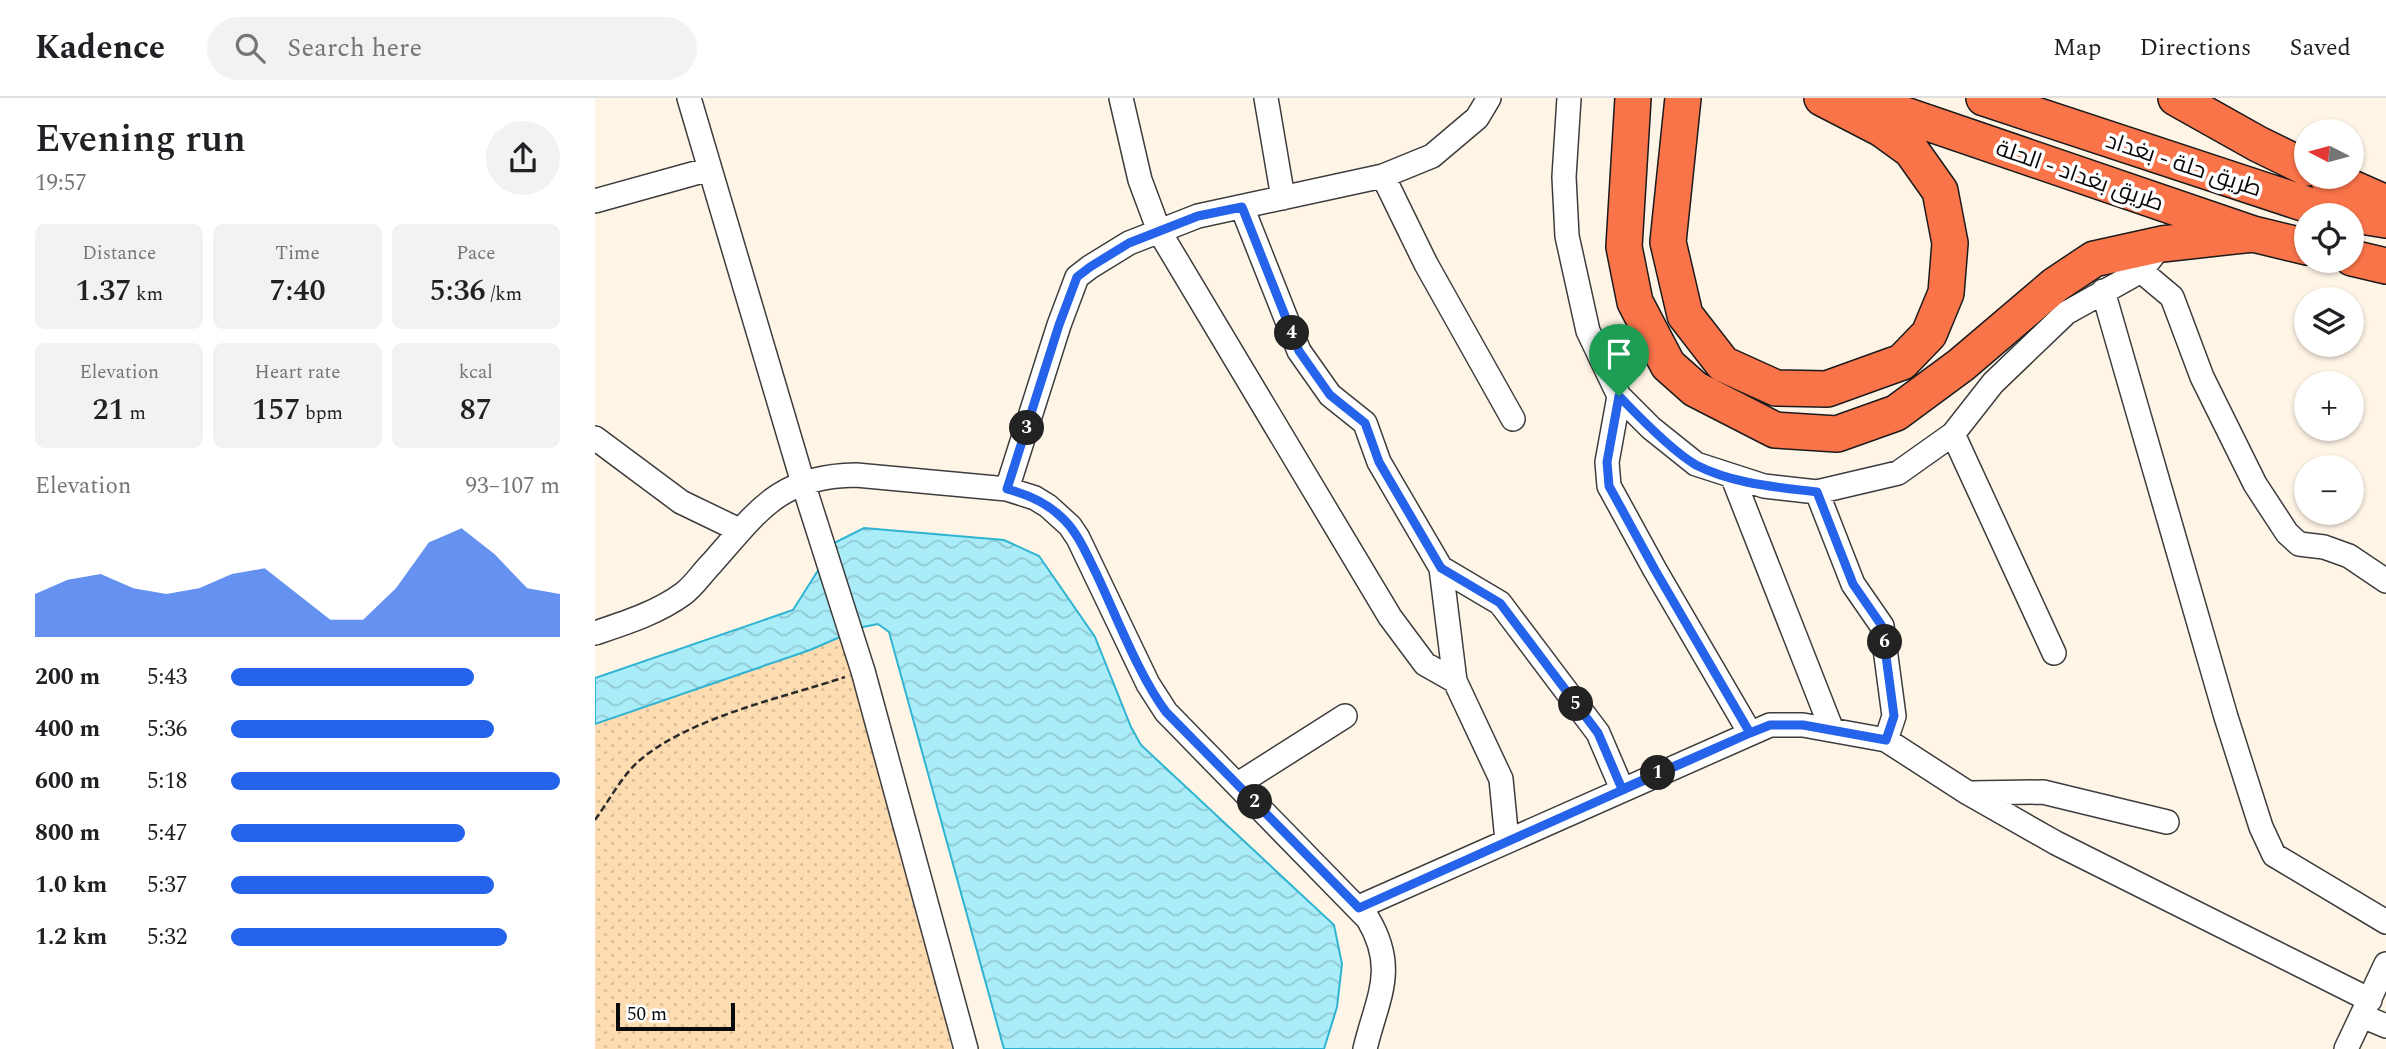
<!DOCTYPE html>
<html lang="en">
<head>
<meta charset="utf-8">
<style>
	:root { --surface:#fff; --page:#f2f2f2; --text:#202124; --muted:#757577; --line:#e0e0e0; --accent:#2563eb }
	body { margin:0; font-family:Spectral,Cairo,serif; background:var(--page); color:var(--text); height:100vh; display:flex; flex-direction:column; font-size:26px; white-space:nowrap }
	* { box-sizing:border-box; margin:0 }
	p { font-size:23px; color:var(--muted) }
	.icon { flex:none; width:38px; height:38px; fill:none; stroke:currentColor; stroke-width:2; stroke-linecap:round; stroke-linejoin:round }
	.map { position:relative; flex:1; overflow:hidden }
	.panel { display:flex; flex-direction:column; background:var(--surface); width:595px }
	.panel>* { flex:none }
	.needle { width:46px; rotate:276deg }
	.tools { position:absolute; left:1699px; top:21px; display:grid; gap:14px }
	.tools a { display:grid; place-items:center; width:70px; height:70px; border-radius:50%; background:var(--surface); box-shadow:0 2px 5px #0004; font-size:35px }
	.scale { position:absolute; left:21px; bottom:18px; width:119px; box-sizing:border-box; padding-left:7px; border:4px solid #0a0a0a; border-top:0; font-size:19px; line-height:24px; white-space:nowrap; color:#0a0a0a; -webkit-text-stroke:5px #fff; paint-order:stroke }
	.pin { position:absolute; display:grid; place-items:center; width:60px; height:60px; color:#fff; margin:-72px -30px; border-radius:50% 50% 50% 0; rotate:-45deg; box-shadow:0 0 7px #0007 }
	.pin .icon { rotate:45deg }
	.km { position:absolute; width:35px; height:35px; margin:-18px; border-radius:50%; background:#222; color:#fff; font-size:19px; line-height:35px; text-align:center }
	.round { display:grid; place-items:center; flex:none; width:74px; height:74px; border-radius:37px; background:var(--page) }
	.head { display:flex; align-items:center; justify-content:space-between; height:119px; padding:0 35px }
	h1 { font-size:38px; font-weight:600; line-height:52px }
	.metrics { display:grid; grid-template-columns:repeat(3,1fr); gap:10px; height:119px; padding:7px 35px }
	.metrics div { display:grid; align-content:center; border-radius:10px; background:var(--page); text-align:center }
	.metrics b { font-size:30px; font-weight:600 }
	.metrics small { font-size:19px; font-weight:400 }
	.metrics p { font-size:19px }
	.chart { height:196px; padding:14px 35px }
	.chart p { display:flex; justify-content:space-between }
	.chart svg { width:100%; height:126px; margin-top:7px; fill:var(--accent); opacity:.7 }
	ul { padding:0 35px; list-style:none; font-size:23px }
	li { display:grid; grid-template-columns:112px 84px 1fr; align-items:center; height:52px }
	li i { height:18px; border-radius:9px; background:var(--accent) }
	header { display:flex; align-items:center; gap:42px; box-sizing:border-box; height:98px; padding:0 35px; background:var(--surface); border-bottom:2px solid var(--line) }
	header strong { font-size:33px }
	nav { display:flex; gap:38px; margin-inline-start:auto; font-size:24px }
	.search { width:490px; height:63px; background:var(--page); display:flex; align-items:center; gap:18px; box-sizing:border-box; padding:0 24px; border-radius:38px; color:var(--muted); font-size:26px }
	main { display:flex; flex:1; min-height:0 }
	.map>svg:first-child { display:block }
	.sand { fill:url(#sand-dots) }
	.water { fill:url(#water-waves); stroke:#2eb4d2; stroke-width:2 }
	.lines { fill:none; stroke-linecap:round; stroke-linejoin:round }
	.minor-casing { stroke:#3d3d3d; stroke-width:26 }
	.highway-casing { stroke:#1b1b1b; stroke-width:38 }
	.path { stroke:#2c2c2c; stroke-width:2.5; stroke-dasharray:7 3.5; stroke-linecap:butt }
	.minor { stroke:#fff; stroke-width:23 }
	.highway { stroke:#fa744a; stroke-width:35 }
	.route-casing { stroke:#fff; stroke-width:14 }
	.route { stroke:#2563eb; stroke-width:9 }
	.labels { text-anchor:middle; stroke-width:7; stroke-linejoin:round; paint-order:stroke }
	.street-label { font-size:23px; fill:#0a0a0a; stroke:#fff }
</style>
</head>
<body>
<header>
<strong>Kadence</strong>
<div class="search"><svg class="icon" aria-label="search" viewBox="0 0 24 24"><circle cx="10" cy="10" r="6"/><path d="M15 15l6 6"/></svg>Search here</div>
<nav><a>Map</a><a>Directions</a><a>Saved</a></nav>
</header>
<main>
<section class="panel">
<div class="head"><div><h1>Evening run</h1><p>19:57</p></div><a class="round"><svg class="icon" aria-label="share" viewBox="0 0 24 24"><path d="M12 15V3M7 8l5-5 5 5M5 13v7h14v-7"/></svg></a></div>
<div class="metrics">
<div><p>Distance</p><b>1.37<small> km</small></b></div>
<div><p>Time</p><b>7:40</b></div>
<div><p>Pace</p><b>5:36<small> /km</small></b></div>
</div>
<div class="metrics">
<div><p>Elevation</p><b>21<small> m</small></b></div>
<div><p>Heart rate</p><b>157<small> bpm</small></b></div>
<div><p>kcal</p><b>87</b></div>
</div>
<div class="chart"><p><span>Elevation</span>93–107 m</p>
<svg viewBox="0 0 160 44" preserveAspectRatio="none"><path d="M0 44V29L10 24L20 22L30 27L40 29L50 27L60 22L70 20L80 29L90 38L100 38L110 27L120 11L130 6L140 15L150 27L160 29V44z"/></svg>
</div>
<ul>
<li><b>200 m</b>5:43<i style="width:74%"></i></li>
<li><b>400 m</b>5:36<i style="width:80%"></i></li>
<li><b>600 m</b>5:18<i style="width:100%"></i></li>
<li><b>800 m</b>5:47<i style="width:71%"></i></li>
<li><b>1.0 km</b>5:37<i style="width:80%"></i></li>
<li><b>1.2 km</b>5:32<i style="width:84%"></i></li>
</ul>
</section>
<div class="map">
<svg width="1791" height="951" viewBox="0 0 1791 951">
	<defs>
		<pattern id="sand-dots" width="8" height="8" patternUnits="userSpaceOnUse" patternTransform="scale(1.75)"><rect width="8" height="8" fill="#fddcb1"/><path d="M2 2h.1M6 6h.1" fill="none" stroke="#d8bb97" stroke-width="1.8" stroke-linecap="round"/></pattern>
		<pattern id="water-waves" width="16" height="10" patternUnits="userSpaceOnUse" patternTransform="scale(1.75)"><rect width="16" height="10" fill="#aaecf8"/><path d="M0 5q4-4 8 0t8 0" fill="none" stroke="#91c9d3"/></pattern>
	</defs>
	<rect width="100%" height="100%" fill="#fff5e7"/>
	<!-- sand -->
	<path class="sand" d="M256,535l12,38 89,378h-357v-325l215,-74z"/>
	<!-- water -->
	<path class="water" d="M269,430l140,12 35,16 56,81 36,90 10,18 193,180 8,39 -5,43 -13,42h-320l-115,-417 -11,-8 -15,3 -53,23 -215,74v-46l198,-68 43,-68z"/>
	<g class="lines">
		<defs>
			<path id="minor" d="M94,0l114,385 60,188 103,378
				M526,0l19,82 19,51 231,386 35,47 30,17
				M671,0l17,100
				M974,0l-5,79 3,59 21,95 31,65 32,32 45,36 68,22 53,6 81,-19 55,-39 40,-51 73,-70 75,-42 21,-27
				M788,78l43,88 87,155
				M0,103l115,-32
				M647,109l57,144 31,44 35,28 14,39 62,106 14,113 46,98 6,62
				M1546,173l31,26 30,80 53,107 32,49 12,11 25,3 25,9 37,25
				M1508,193l123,426 35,110 13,28 112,67
				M1024,298l-12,66 2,24 46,84 95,163
				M1358,336l101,219
				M0,340l86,64 58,28
				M1138,380l99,252
				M412,391l52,-164 18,-48 13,-10 39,-24 69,-27 185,-40 49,-20 45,-38 12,-20
				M1222,394l36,92 29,42 12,90 -8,24
				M846,470l59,35 98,130 24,56
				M0,535c30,-10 62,-20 88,-39 11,-8 19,-21 29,-31 46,-52 67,-87 144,-88l151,14 28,9 13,8 22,20 8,12 70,146 18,28 202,207c30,51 9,79 -3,130
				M643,686l107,-68
				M1375,695l73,-1 124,30
				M764,809l411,-182h33l83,15 82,53 88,50 314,157
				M1767,918l24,10
				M1751,951l40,-85"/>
			<path id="highway" d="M1038,0l-9,149 11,55 33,63 27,24 80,41 62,4 59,-21 65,-48 94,-80 39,-26 68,-15 91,-10
				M1088,0l-15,144 17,73 38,49 53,24 51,1 75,-27 27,-28 17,-41 4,-50 -10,-52 -29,-41 -29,-21 -60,-31
				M1389,0l340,112 62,10
				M1581,0l82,46 49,24
				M1263,1l395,135 54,13
				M1732,79l59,26
				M1757,160l34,8"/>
		</defs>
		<!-- minor casing -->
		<use href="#minor" class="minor-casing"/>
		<!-- highway casing -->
		<use href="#highway" class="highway-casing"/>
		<!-- path -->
		<path class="path" d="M0,722c13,-18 29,-47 45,-60 51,-43 142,-62 205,-83"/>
		<!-- minor -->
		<use href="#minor" class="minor"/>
		<!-- highway -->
		<use href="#highway" class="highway"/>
	</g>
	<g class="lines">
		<defs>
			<path id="route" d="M1024,298l-12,66 2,24 46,84 95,163 -391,175 -193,-196c-28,-38 -49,-95 -70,-139 -10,-20 -19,-43 -37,-58 -15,-14 -33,-21 -52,-26l52,-164 18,-48 13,-10 39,-24 69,-27 44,-9 57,144 31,44 35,28 14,39 62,106 59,35 98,130 24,56 128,-56 20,-8h33l83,15 8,-24 -12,-90 -29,-42 -36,-92c-40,-5 -84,-8 -121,-27 -24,-14 -57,-48 -77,-69"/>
		</defs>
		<!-- route casing -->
		<use href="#route" class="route-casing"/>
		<!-- route -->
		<use href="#route" class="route"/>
	</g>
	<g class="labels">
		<!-- street labels -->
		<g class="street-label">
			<text transform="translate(1589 66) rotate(18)" y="8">طريق حلة - بغداد</text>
			<text transform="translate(1485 77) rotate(19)" y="8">طريق بغداد - الحلة</text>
		</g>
	</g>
</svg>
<div class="tools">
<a><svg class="needle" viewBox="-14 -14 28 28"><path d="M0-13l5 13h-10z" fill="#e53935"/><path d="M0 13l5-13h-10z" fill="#757577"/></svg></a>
<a><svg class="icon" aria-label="locate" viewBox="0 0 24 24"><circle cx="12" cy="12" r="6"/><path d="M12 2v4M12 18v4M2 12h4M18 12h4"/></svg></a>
<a><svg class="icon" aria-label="layers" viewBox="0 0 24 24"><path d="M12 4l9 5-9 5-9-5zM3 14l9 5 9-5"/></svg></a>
<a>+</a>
<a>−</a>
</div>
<div class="scale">50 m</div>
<div class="pin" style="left:1024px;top:298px;background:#1e9e55"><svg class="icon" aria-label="arrive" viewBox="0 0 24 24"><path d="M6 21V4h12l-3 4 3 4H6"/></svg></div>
<b class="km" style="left:1063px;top:675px">1</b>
<b class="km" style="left:660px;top:704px">2</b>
<b class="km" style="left:432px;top:330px">3</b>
<b class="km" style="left:697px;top:235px">4</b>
<b class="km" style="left:981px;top:606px">5</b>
<b class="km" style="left:1290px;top:544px">6</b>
</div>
</main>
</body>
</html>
